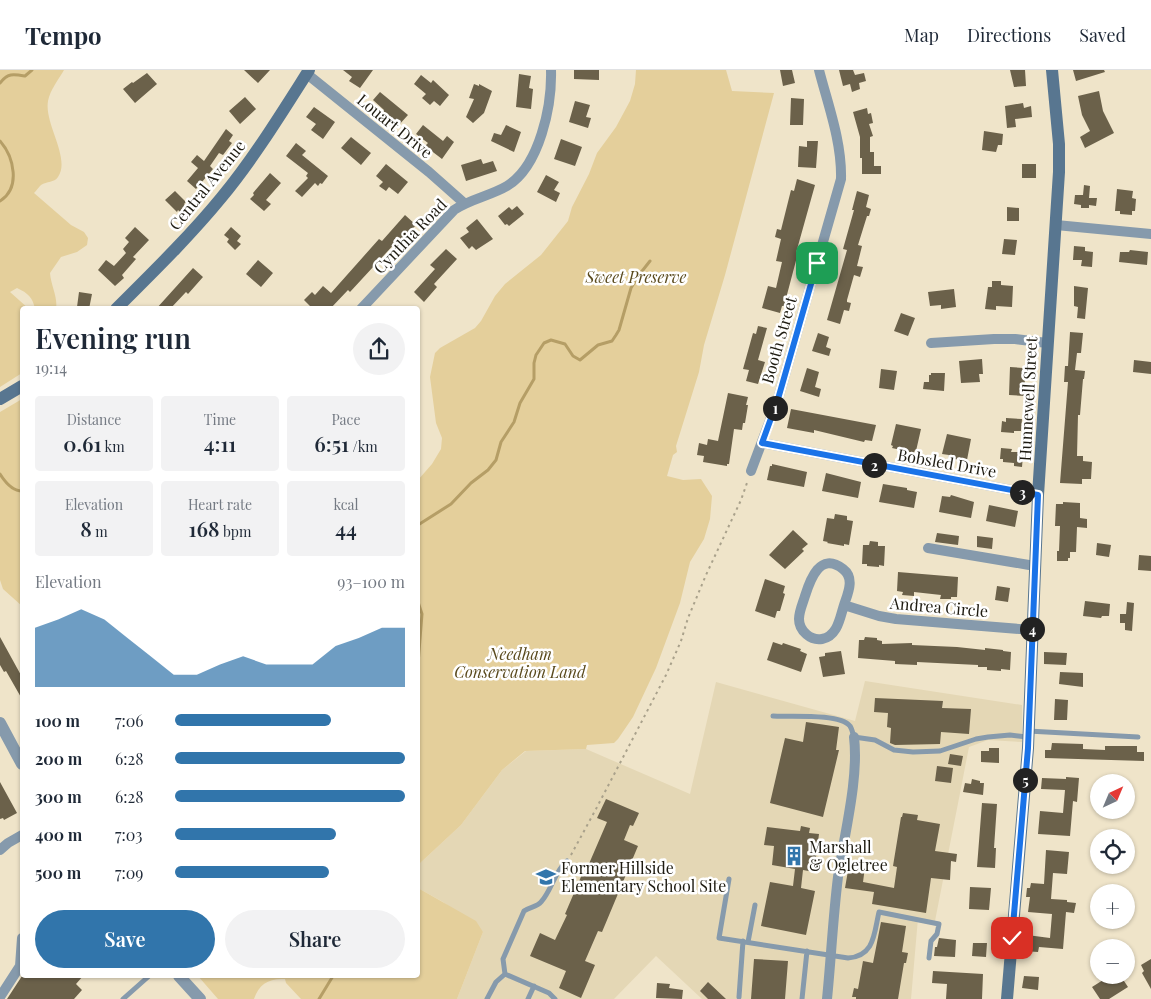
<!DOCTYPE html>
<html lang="en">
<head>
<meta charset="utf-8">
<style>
	:root { --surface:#fff; --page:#f2f2f3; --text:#1f2937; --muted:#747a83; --line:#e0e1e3; --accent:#3175ab }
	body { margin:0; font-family:"Playfair Display",serif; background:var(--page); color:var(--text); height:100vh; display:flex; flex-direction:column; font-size:19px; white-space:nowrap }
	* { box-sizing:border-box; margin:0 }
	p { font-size:16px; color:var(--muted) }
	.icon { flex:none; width:28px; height:28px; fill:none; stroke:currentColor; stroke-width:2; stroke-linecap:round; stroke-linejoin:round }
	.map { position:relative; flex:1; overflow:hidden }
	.sheet { position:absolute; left:20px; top:236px; width:400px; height:672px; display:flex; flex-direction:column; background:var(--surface); border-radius:5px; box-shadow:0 1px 4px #0004 }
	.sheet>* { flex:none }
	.needle { width:32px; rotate:44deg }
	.buttons { position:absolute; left:1090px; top:704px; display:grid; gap:10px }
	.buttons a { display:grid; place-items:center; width:45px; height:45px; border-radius:50%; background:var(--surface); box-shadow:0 1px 4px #0004; font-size:25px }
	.pin { position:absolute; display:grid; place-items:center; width:42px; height:42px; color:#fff; margin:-21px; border-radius:10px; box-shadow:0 2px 8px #0006 }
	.km { position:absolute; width:25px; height:25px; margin:-12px; border-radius:50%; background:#222; color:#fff; font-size:14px; line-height:25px; text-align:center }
	.round { display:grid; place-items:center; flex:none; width:52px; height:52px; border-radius:26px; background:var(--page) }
	.head { display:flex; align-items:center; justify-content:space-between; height:85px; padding:0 15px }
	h1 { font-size:28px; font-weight:600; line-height:38px }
	.figures { display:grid; grid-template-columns:repeat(3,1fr); gap:8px; height:85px; padding:5px 15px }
	.figures div { display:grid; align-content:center; border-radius:5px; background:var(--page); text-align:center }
	.figures b { font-size:21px; font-weight:600 }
	.figures small { font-size:14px; font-weight:400 }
	.figures p { font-size:14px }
	.chart { height:140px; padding:10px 15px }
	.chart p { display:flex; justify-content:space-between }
	.chart svg { width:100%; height:90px; margin-top:5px; fill:var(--accent); opacity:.7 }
	.primary-button { display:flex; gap:10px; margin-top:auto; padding:10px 15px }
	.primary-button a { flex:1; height:58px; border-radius:30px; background:var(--accent); color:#fff; font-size:20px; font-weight:600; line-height:58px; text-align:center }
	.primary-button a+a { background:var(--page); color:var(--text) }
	ul { padding:0 15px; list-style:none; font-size:16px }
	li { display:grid; grid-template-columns:80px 60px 1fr; align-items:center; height:38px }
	li i { height:12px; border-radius:6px; background:var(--accent) }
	header { display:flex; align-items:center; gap:30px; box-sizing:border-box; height:70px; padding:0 25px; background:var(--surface); border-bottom:1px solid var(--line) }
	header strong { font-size:24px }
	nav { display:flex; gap:28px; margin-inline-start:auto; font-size:18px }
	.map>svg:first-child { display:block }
	.built { fill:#e4d7b5 }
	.green { fill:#e4cf9b }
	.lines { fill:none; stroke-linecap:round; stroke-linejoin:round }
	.stream { stroke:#b59e66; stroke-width:3 }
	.building { fill:#6b614a }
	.path { stroke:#a9a18b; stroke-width:2; stroke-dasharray:2.5 4; stroke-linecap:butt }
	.service { stroke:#869aac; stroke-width:5 }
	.minor { stroke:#869aac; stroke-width:10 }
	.tertiary { stroke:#869aac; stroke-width:12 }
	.secondary { stroke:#587690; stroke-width:12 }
	.route-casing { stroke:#fff; stroke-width:10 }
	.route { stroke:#1a73e8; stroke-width:6 }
	.labels { text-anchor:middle; stroke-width:5; stroke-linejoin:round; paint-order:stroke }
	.street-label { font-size:16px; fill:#1e1b11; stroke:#fff }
	.park-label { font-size:16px; font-style:italic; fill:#5a4a1d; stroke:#fff }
	.poi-label { font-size:16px; fill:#1e1b11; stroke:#fff; text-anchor:start }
</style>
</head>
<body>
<header>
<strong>Tempo</strong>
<nav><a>Map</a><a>Directions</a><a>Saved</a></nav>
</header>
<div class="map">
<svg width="1151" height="929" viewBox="0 0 1151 929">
	<rect width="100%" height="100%" fill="#efe4c9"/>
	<!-- built -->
	<path class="built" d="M865,611l157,24v37l-34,-2 -19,7 -34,174 -17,-3 -7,81h-209l-46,-43 -42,43h-157l26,-67 -40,-30 -25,-14v-23l43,-40 41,-55 24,-19 60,-2 104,45 26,-112 139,39z"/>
	<!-- green -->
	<path class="green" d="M0,0h64c-5,9 -14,20 -16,31 -4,23 23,57 10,76 -4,6 -11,4 -17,8 -2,2 -5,6 -7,8l37,32 13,7 4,6 -1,7 -10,7 -16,5 -11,16c1,13 8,24 6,36h-21c-2,-11 -7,-16 -18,-21l-7,4 19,17h-7v64l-22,14z
		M636,0h90l6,21 42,2 -49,182 -21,70 -5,27 -23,74 1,6 -4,3 -6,21 16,4 18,-1 11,17 -2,23 -6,20 -14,23 -10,41 -24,65 -23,49 -15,22 -4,4 -27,2 -1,4 -61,2 -23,19 -41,55 -43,40v-385l14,-16 9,-15 1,-11 -6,-15 -6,-46 5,-24 5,-5 35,-20 6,-7 14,-25 10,-12 36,-29 27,-34 4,-14 17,-33 8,-21 19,-26 14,-26 5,-17z
		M22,329v207l-19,-17 -3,-9v-168z
		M418,818l58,33 7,11 -26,67h-156l-15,-16 -1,-4c-16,-1 -26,5 -31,20h-36l-20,-23h220z"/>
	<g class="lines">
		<!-- stream -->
		<path class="stream" d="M0,13c8,-10 13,-9 25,-7l7,-6
			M0,71c14,16 21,47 0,60
			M0,404c5,8 12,17 22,17
			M418,455l33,-21 20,-21 17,-13 8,-10 5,-18 13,-20 6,-19 14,-24v-16l2,-8 8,-12 7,-3 14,4 8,12 7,4 18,-15 14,-4 4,-6 3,-5 12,-42 8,-13 11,-14
			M418,532l4,12 -4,50
			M319,929l14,-23"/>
	</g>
	<!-- building -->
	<path class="building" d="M244,0h26l-12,13z
		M343,0h30l-13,18 -11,-7 3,-4z
		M574,0h25v10l-25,-1z
		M780,0h12l3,13 -12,3z
		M839,0h14l2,5 9,-2 2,8 -7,2 1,6 -8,3 -2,-8 -7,2z
		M1010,0h15l1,16 -12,1z
		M1073,0h31l1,2 -29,9z
		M147,3l10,11 -22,19 -12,-14 9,-7 1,1z
		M519,4l12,2 -2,12 4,1 -2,20 -15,-2z
		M421,5l10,8 2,-3 16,15 -9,11 -6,-5 -4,4 -8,-7 4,-4 -12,-10z
		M474,14l5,2v-2l13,7 -8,22 -11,10 -7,-6 8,-18 -5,-1z
		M1099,21l4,20 11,22 -29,15 -5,-11 10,-6 -8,-16 -4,-19z
		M380,22l28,23 -10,11 -16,-14 2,-2 -11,-10z
		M245,27l11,12 -16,15 -11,-13z
		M791,28l13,1 -1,26h-13z
		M575,31l15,4 -4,12 5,1 -3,10 -19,-6z
		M1023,33l1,5 7,-2 1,11 -17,2 1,8 -9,1 -2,-22z
		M314,37l21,15 -12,17 -12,-9 5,-6 -10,-7z
		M867,38l1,6 3,-1 2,10 -4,1 4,12 -3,1v15h4v14h7v8h-19v-16h-2v-21l-7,-25z
		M423,55l20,16 4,-5 7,6 -12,17 -17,-13 3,-3 -12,-9z
		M506,55l15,7 -7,20 -23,-11 3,-8 7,2z
		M226,59l7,6 -4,6 3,2 -9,12 -4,-2 -9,13 3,3 -17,20 -9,-8 11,-13 -7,-6 6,-7 7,6z
		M984,61l19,3 -1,11h-4l-2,7 -14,-2z
		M351,67l20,16 -10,12 -20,-17z
		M561,69l21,8 -7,19 -21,-7z
		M807,71h11l-2,27 -18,-1 1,-21 8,1z
		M296,73l10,8 -4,4 26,21 -6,8 -2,-1 -2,3 -3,-3 -13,14 -7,-6 13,-13 -2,-2 2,-3 -22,-17z
		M481,89l2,5 10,-3 4,10 -31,10 -5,-16z
		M386,94l22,18 -10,12 -9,-7 -3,4 -7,-5 4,-4 -7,-6z
		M1022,94h14v14h-14z
		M270,103l11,10 -15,17 5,4 -7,7 -14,-12 4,-4 -1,-2z
		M546,105l13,7 -5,8 6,3 -4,9 -19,-10z
		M797,109l18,6 -19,68h2l-14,53h-2l-2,7 -18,-5 6,-22 8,2 6,-26 -6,-1 5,-22 -6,-2 2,-8 4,1 10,-40 3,1z
		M1084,115l6,1 -1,12h8l-1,8 -7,-1v3h-8v-3l-7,-1 1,-9h8z
		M1117,119l16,2 -1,7 4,1 -1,12h-3v4l-12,-1v-3h-5z
		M175,121l11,11 -2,2 2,2 -6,6 -2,-2 -1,2 -12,-12z
		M857,121l12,4 -3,12 5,2 -2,7h-2l-9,29 4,1 -5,20 6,1 -3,10 -6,-2 -7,25v2l4,1 -2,8 -5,-1 -4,14 -13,-4 20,-70 -4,-1 11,-39h-2z
		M517,136l7,8 -15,12 -2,-2 -2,1 -7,-9 11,-9 3,3z
		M1007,137l12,1v13h-12z
		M405,145l11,10 -16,17 -2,-2 -48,52 -2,-2 -18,19h-17l-9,-9 8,-8 3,3 8,-9 8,7 48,-54 3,2z
		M477,149l16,20 -17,11 -4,-4 -3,3 -9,-11 9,-6 -3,-4z
		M135,157l14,13 -16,17 3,2 -14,16 2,3 -9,8 -17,-16 8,-10 8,6 12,-13 -3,-4 6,-7 -4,-4z
		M231,157l10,9 -4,5 4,3 -6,6 -8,-8 2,-3 -5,-4z
		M1004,169l13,1 -2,15 -13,-1z
		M1074,176l11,1v4l8,1 -1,15 -11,-1 1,-6h-9z
		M446,179l11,10 -23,25 3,3 -13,15 -10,-10 21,-23 -5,-4z
		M1130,180l18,2 -1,13 -28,-3 1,-10h9z
		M258,190l15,13 -12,14 -15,-13z
		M193,198l10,9 -15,17 -2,-2 -16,17h-14z
		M992,211h9v4l12,1 -1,21 -16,-1v4l-11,-1 3,-22h4z
		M1074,216l14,2 -3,31 -8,-1 1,-11 -4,-1z
		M954,219l2,18 -15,2v-4l-11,1 -2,-14z
		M79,222l13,2 -3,15 -12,-2z
		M901,243l14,5 -7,18 -14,-5z
		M758,256l9,2 -9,32 7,2 -7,22 -12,-3 3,-11 -6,-1 10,-36 3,1z
		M1070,262l13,1 -2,20h-4l-2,17 10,1 -1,8h-1l-3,36h-2l-1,41h6v5l9,1 -1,17h-9v5l-22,-1 8,-101h-4l1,-16h3z
		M818,263l11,4 -3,10 5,2 -2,7 -17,-5z
		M982,289l1,15h-4l1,8 -19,1 -2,-22z
		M1134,290l17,2v12l-18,-2z
		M1010,297l13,1v10h2l-1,18 -15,-1z
		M807,298l12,4 -4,15 6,2 -2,8 -19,-6z
		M881,299l16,2 -3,19 -15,-2z
		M931,303h14l-1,18 -21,-2 1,-7h5v-7h2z
		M728,323l20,4 -2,8h2l-3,18h-2l-1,7 -8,-1 -5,35h-2v2l-24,-4 1,-6 -7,-1 2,-12 8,2 1,-6 10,2z
		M791,339l85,16 -4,16 -7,-1 -1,2 -50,-12v3l-27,-5z
		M1006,348l16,1 -1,12h-7v2l-13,-1 1,-11 4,1z
		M896,354l25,5 -5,22 -1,-1 -1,3 -22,-5 1,-2 -2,-1z
		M947,364l24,5 -4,21 -6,-2 -1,2 -12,-2 1,-3 -7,-1z
		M1001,378l11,1 -1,3h8v3h4l-1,12 -8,-1v-3l-11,-1v-3h-3z
		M772,394l35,8 -3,15 -37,-7 3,-14h2z
		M826,403l35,9 -3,16 -36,-7z
		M883,414l24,4v2l10,2 -3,16 -35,-6z
		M951,425l23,7 -3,16 -32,-6 3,-16 8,1z
		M1063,432l17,1v15l7,1v9l-10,-1 -1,25h-6v6h-2v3h-11v-10h2l1,-25h-5l1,-22h7z
		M989,435l29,6 -3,16 -29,-6z
		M835,444l12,2v4l6,1 -4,24 -5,-1v2l-17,-3 1,-1 -5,-1 4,-23 7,1z
		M793,460l15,14 -6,5 2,2 -19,18 -16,-14z
		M937,463l22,3 -1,9 -23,-3z
		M977,466l16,2 -1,11 -15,-2z
		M870,471l8,1v4h7l-1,20 -5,-1v2l-12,-1v-2h-5l1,-19h6z
		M1097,473l14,2 -2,12 -13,-2z
		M1139,485l12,1v15l-13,-1z
		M898,502l60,5 -1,20h-6v2h-11l1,-4 -27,-3v4l-12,-1 1,-3 -6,-1z
		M765,509l20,7 -2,7 2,1 -5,17h-3l-2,7 -20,-7z
		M997,516l13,2 -2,14 -13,-2z
		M1085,531l25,3 -1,12h-7l-1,2 -18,-2z
		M1127,532l7,1 -2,28 -7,-1v-7h-5v-9h6z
		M0,567l22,40v22l-16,-28 -2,1 -4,-7z
		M865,567l12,1v2l5,1v3l30,-1v2l45,2 28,3v-2l18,2v1l8,1 -1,18 -9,-1v2l-14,-1v-3h-9v-2l-61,-3v3l-22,-1v-3l-37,-3 1,-18h5z
		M773,572l9,3 1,-2 18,6 -1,2 7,3 -6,18 -34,-12z
		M841,581l4,23 -22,3 -4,-20 6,-1v-3z
		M1044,582l23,1 -1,12 -22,-1z
		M1060,602l23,1v14l-24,-3z
		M875,628l68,3 -1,7 29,1 -2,25 -28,-2 -1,12 -45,1 -5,-2 1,-15 -4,-1 1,-14 -14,-1z
		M1055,629l13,1 -1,20h-13z
		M806,652l33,5 -3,23h3l-16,67 -53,-14 15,-65 18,4z
		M1052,673l31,1v5l22,1v-4h32v6h7v9l-99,-3v-8h6z
		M989,678h10v15l-18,-1v-11h8z
		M950,684l13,2 -2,10 -13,-2z
		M937,696l16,2 -2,15 -16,-2z
		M1066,707l13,1 -2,24 -4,-1 -3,35 -32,-2 2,-23 23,2 2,-23 -24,-1 1,-11 24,1z
		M972,709l8,2v2h4l-1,12 -20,-3 2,-9 6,1z
		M0,712l17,31 -13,7 -1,-2 -3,1z
		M606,729l33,14 -6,13 -3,-1 -6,15 14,6 -36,86 -4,-1 -13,30 10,4 -14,33 -22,-10 7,-17 -36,-15 10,-23 15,7 12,-25 -2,-1 18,-42 2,1 22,-51 -10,-4z
		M982,733l15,1 -3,44h2l-1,20 -18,-1z
		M903,743l15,2 -1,5 23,4 -5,27 22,3 -1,8 -5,-1 -1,19 -19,-2 -5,35 -54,-9 2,-12 -29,-4 4,-23 16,2 -2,15 31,6 3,-21 -4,-1 8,-49h1z
		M801,756l9,2 -1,5 10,1 -5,38 -11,-2 -2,18 14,3 -9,44 -45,-9 9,-44 23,4 2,-17 -23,-4 2,-19 -10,-1 3,-18 33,4z
		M1046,780l23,2 -2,22 -14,-1 -2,26 16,1v2l9,1 -2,10 -8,-1 -3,37 -24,-2 -1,5 -15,-1 1,-14h3v-2l23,3 2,-24 -24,-2 2,-15h-4l1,-9h3l1,-5 13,1z
		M970,817l21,1 -2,22 -20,-1z
		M881,852l25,4 -4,26 6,1 -2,10h-2l-6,36h-42v-2h-4l2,-9 4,1 5,-28 10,2z
		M939,868l17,2 -1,17 -21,-1 1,-9h2z
		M973,873h14l-1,14 -14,-1z
		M754,889l34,2 -3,38h-34z
		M1151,889v30l-9,-16 2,-2 -3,-6z
		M933,901l50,3 -1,25h-36l1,-15 -15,-1z
		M1111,905h9l8,12 -19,12h-9l-8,-12z
		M22,906h61l-7,8 6,6 -8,9h-67z
		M1024,906l15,1 -1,13 -16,-2z
		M708,912l18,17h-18l-8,-8z
		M657,913l13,1 -1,4 14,2 -1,9 -26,-1z"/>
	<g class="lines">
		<!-- path -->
		<path class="path" d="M571,785l25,-46 70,-134 15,-34 7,-23 18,-43 35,-75 7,-20"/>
		<!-- service -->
		<path class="service" d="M773,646c16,1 67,-3 77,10 2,3 3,8 4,11l21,3 19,10 19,2 27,-1 36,-12 12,-2 22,-2 17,2
			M1028,661l110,6
			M729,809l-10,59 129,20c27,-2 26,-25 31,-46l60,12 -2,10 -6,7 -2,17
			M748,872l7,-37
			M505,904l-2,-15 21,-48c5,-4 13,-4 17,-9 11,-12 13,-30 26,-41
			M739,927l4,-56
			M123,929l26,-23
			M487,929l9,-17 9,-8 44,19 6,6
			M528,929l6,-13
			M802,929l5,-48"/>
		<!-- minor -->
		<path class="minor" d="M307,4l122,98 35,31
			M1056,155l95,9
			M361,239l93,-99c16,-11 36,-14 53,-24 33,-20 45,-81 44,-116
			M931,273l63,-4h21l32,4
			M762,373l276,52
			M751,401l27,-72 63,-220c1,-37 -13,-74 -22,-109
			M928,478l107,18
			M844,535c-4,12 -6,31 -22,34 -11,2 -23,-8 -23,-20 0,-8 4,-16 6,-23 5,-16 15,-45 38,-27 12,9 5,24 1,36l35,11 17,3 136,11
			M0,780l8,-7 14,-8
			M0,927l20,-31 2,-28
			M827,929c4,-40 6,-82 11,-122 6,-42 21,-98 16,-140"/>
		<!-- tertiary -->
		<path class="tertiary" d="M0,653l22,41
			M179,906l21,23"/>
		<!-- secondary -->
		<path class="secondary" d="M116,239c36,-36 73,-72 105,-111 33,-40 60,-84 88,-128
			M0,329l22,-13
			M1007,929l21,-251 10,-253 21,-323v-28l-7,-74"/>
	</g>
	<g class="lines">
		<defs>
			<path id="route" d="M817,193l-39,136 -16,44 276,52 -10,253 -16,190"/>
		</defs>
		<!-- route casing -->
		<use href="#route" class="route-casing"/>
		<!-- route -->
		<use href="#route" class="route"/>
	</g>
	<!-- icons -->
	<defs>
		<symbol id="building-bare" viewBox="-9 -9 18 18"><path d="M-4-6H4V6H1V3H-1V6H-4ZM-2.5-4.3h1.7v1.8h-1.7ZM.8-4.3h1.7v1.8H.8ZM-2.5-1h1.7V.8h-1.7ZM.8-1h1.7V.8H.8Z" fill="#3175ab" stroke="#fff" stroke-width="2.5" paint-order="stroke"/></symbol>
		<symbol id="school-bare" viewBox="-9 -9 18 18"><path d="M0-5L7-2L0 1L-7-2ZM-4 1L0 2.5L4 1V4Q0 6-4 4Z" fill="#3175ab" stroke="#fff" stroke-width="2.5" paint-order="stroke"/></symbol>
	</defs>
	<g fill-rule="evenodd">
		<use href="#building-bare" x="780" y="772" width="28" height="28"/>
		<use href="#school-bare" x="532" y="793" width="28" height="28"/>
	</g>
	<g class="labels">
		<!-- street labels -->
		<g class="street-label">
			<text transform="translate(395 56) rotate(39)" y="6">Louart Drive</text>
			<text transform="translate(207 115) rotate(-51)" y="6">Central Avenue</text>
			<text transform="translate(410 166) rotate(-46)" y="6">Cynthia Road</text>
			<text transform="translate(779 270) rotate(-74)" y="6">Booth Street</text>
			<text transform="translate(1028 329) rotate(-87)" y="6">Hunnewell Street</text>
			<text transform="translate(947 393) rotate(10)" y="6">Bobsled Drive</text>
			<text transform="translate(939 537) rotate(5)" y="6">Andrea Circle</text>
		</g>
		<!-- park labels -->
		<g class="park-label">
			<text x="636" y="213">Sweet Preserve</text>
			<text x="520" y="590">Needham<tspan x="520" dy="18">Conservation Land</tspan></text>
		</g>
		<!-- poi labels -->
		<g class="poi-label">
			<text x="809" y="783">Marshall<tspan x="809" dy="18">&amp; Ogletree</tspan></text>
			<text x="561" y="804">Former Hillside<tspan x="561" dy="18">Elementary School Site</tspan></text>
		</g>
	</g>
</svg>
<div class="buttons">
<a><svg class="needle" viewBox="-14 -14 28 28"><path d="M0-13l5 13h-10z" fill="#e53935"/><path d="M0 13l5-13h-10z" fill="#747a83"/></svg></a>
<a><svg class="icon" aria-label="locate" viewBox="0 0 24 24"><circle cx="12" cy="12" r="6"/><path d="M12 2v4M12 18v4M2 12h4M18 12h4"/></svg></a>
<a>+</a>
<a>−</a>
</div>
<div class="pin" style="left:817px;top:193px;background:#1e9e55"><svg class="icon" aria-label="arrive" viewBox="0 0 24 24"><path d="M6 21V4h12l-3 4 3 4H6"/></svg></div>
<div class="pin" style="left:1012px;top:868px;background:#d93025"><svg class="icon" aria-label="check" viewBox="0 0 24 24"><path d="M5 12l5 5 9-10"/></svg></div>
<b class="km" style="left:775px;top:338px">1</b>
<b class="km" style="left:874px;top:395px">2</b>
<b class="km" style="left:1022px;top:422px">3</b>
<b class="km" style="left:1032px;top:559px">4</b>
<b class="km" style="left:1025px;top:710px">5</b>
<section class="sheet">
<div class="head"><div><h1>Evening run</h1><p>19:14</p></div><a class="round"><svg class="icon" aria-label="share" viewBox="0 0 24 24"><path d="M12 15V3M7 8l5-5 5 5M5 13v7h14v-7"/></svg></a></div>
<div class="figures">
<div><p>Distance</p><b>0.61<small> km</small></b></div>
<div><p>Time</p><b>4:11</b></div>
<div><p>Pace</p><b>6:51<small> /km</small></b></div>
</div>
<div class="figures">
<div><p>Elevation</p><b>8<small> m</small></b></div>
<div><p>Heart rate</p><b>168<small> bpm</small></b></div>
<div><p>kcal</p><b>44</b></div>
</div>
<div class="chart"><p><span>Elevation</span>93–100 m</p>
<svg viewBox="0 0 160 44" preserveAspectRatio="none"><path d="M0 44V15L10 11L20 6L30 11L40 20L50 29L60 38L70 38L80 33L90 29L100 33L110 33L120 33L130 24L140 20L150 15L160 15V44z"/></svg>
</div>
<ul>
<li><b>100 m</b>7:06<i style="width:68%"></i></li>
<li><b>200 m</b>6:28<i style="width:100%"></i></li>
<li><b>300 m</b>6:28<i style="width:100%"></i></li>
<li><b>400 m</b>7:03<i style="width:70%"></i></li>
<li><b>500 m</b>7:09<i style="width:67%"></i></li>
</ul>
<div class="primary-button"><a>Save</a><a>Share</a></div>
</section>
</div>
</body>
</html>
